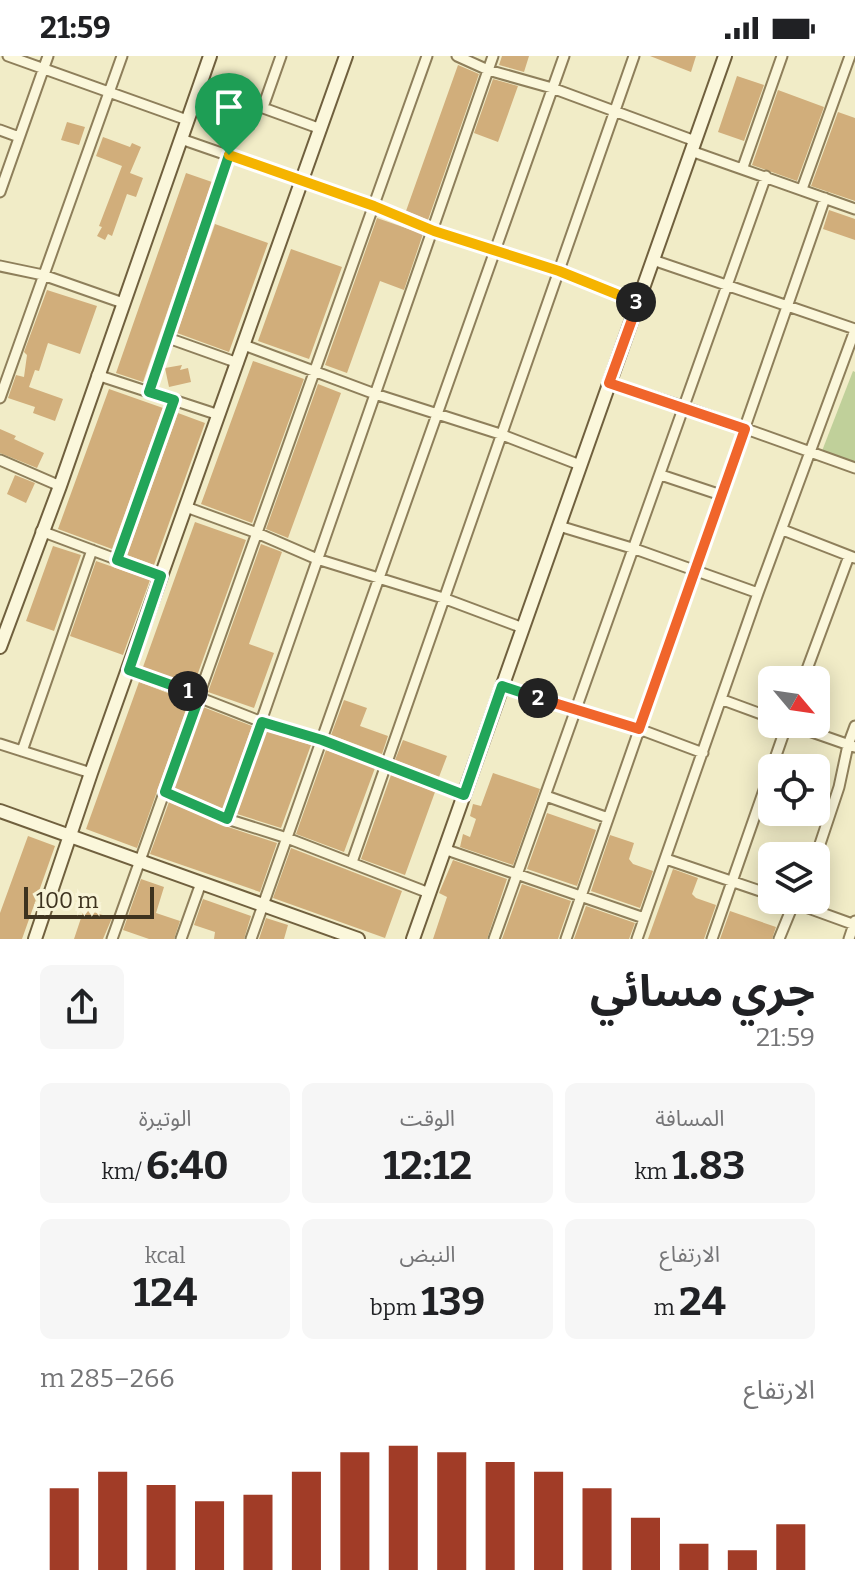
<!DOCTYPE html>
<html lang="ar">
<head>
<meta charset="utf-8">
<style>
	:root { --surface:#fff; --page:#f6f6f6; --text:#202124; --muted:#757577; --accent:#a13c27 }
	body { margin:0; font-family:Bitter,"Noto Sans Arabic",serif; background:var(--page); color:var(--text); direction:rtl; height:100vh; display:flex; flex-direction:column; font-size:30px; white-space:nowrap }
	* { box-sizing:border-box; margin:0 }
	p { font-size:26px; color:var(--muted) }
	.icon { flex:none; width:44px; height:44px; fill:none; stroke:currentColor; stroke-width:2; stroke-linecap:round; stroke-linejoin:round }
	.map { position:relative; height:883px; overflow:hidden; direction:ltr }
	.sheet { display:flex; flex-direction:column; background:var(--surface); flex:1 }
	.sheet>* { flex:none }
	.needle { width:52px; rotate:119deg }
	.buttons { position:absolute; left:758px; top:610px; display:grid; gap:16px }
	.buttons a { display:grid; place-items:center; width:72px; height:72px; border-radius:12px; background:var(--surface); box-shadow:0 4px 20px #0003; font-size:40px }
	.scale { position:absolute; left:24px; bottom:20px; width:130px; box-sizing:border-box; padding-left:8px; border:4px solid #3e331f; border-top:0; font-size:22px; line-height:28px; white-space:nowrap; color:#3e331f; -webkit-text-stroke:6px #f8f4d7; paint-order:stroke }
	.pin { position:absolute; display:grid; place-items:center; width:68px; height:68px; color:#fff; margin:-82px -34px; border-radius:50% 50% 50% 0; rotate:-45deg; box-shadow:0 0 8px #0007 }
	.pin .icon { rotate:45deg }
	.km { position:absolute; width:40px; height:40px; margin:-20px; border-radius:50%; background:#222; color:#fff; font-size:22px; line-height:40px; text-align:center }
	.round { display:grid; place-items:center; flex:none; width:84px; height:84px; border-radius:12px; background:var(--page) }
	.overview { display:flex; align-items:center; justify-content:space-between; height:136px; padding:0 40px }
	h1 { font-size:44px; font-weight:700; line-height:60px }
	.figures { display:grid; grid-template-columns:repeat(3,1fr); gap:12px; height:136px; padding:8px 40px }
	.figures div { display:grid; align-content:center; border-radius:12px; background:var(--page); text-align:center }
	.figures b { font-size:40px; font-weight:700 }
	.figures small { font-size:22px; font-weight:400 }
	.figures p { font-size:22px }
	.chart { height:224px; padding:16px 40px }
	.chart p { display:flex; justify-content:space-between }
	.chart svg { width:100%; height:144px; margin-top:8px; stroke:var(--accent); stroke-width:6 }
	.status { display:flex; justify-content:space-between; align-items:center; height:56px; padding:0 40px; background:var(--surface); direction:ltr }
	.status svg { height:22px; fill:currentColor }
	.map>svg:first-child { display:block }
	.green { fill:#c0d09a }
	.building { fill:#d1ae7b }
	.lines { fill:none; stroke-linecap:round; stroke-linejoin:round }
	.street-casing { stroke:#8e7f5b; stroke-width:13 }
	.secondary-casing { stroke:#70603e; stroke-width:16 }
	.street { stroke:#fbf7db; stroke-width:9 }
	.secondary { stroke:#fbf7db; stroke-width:12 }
	.split-1-casing { stroke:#fff; stroke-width:16 }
	.split-2-casing { stroke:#fff; stroke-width:16 }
	.split-3-casing { stroke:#fff; stroke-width:16 }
	.split-4-casing { stroke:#fff; stroke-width:16 }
	.split-1 { stroke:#22a559; stroke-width:10 }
	.split-2 { stroke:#22a559; stroke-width:10 }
	.split-3 { stroke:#f0652b; stroke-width:10 }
	.split-4 { stroke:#f5b400; stroke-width:10 }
</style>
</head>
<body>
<div class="status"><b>21:59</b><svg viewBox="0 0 49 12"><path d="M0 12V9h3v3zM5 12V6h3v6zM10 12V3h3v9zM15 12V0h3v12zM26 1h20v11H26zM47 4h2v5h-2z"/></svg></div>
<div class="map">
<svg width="855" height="883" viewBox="0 0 855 883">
	<rect width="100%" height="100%" fill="#f1ecc7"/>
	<!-- green -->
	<path class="green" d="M853,315l2,1v91l-33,-12z"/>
	<!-- building -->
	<path class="building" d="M502,0h27l-5,16 -25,-7z
		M650,0h46l-5,16z
		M458,9l21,9 -51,146 -22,-9z
		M737,20l27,9 -20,56 -26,-9z
		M493,23l25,7 -20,56 -24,-9z
		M778,34l46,17 -27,74 -45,-16z
		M838,56l17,6v83l-44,-15z
		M67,66l18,5 -6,18 -18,-5z
		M103,81l27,10 2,-4 9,4 -11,26 13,5 -7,19 -9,-3 -15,42 -4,-2 -3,6 -8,-4 5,-9 -3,-1 23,-60 -26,-10z
		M186,117l26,9 -69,200 -27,-9z
		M829,154l26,9v21l-32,-11z
		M377,162l46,16 -19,56 -24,-9 -33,92 -22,-8z
		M215,168l53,19 -39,109 -52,-19z
		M291,193l51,18 -33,92 -51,-18z
		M47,234l50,16 -17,48 -32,-11 -9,28 -4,-1 -6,17 34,12 -8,22 -22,-8 2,-6 -27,-9 8,-23 8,2 3,-22 -3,-3z
		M253,305l51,18 -52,144 -51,-19z
		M182,309l-2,5 8,-2 3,14 -22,5 -4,-19z
		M318,328l23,9 -53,145 -22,-9z
		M109,333l54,19 -51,141 -54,-20z
		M178,357l27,10 -51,142 -27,-10z
		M0,373l16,7 -2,3 30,14 -7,15 -37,-15z
		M15,419l20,8 -9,20 -19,-9z
		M195,466l51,18 -53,147 -50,-20z
		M261,488l21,8 -33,92 25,9 -20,55 -46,-16z
		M53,490l28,9 -27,76 -28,-10z
		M96,505l54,19 -27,75 -53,-19z
		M139,626l50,19 -52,147 -51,-19z
		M344,644l23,8 -7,18 28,10 -6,18 -51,-19z
		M203,651l49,19 -29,83 -49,-21z
		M266,675l45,14 -30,83 -44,-14z
		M403,684l44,16 -8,21 -44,-17z
		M326,694l49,18 -31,84 -48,-18z
		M493,717l47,16 -27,76 -53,-18 3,-13 7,3 6,-18 -6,-3 3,-12 8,2z
		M391,719l44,17 -30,83 -44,-16z
		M169,746l56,24 52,17 -17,49 -110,-38z
		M547,757l49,17 -19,56 -50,-17z
		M610,779l24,8 -5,16 4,5 20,7 -13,37 -49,-17z
		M28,780l27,10 -33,93h-22v-26z
		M291,792l111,43 -17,47 -112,-40z
		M453,804l54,19 -20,60h-54l14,-42 -8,-4z
		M673,813l25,9 -6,16 4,4 20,7 -12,34h-56z
		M141,823l23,8 -8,26 24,8 -6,18h-25l-26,-9z
		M522,828l49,17 -13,38h-56z
		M203,843l48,17 -7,23h-30l1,-7 -21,-7z
		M586,850l49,17 -6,16h-55z
		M84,853l28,9 -9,21h-29z
		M730,855l46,16 -4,12h-52z
		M266,862l22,7 -4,14h-25z"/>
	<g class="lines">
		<defs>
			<path id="street" d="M8,0l179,64
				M457,0l31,14 64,18 143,53
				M200,29l121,44
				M263,51l18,-51
				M0,74l19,7
				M181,83l193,67 60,25 125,40 79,32
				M691,95l164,58
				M743,111l39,-111
				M802,133l48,-133
				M0,136l48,-136
				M653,204l202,69
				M0,210l43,9 80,28
				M168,282l70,25
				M244,289l131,49 125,40 80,31
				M97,319l122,40
				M609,327l76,24 170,61
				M149,336l80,-237
				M0,342l122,-342
				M0,404l60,26
				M661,419l60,20
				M186,451l71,26 60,26 126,39 80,30
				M559,470l76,23 123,44
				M783,474l72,28
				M41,475l120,45
				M117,504l57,-160
				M129,614l133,52 60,18 142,55
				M803,624l46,-124
				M502,630l137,43 64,24
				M723,644l49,18
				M789,668l66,23
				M0,688l91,29
				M22,695l70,-201
				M165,736l62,27 60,19 142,55
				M546,740l62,22
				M227,763l266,-763
				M444,793l200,69
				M816,800l23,-69 9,-42 7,-19
				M666,803l106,36
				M352,806l282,-806
				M786,844l69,25
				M112,883l315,-883
				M181,883l20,-56
				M251,883l313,-883
				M494,883l272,-763
				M566,883l259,-741
				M637,883l121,-346 97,-263
				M712,883l75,-215
				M779,883l16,-39
				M849,883l6,-18"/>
			<path id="secondary" d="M0,591l60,-161 150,-430
				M0,755l358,128
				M35,883l56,-166 255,-717
				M413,883l312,-883"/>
		</defs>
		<!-- street casing -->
		<use href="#street" class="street-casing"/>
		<!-- secondary casing -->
		<use href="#secondary" class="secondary-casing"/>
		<!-- street -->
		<use href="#street" class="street"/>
		<!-- secondary -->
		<use href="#secondary" class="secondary"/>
	</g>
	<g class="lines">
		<defs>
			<path id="split-1" d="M188,635l-59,-21 32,-94 -44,-16 57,-160 -25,-8 80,-237"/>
			<path id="split-2" d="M188,635l12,4 -35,97 62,27 35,-97 60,18 142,55 38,-109 36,12"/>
			<path id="split-3" d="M538,642l101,31 106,-300 -136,-46 29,-80 -2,-1"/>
			<path id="split-4" d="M229,99l145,51 60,25 125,40 77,31"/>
		</defs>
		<!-- split-1 casing -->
		<use href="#split-1" class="split-1-casing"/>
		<!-- split-2 casing -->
		<use href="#split-2" class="split-2-casing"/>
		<!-- split-3 casing -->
		<use href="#split-3" class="split-3-casing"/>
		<!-- split-4 casing -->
		<use href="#split-4" class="split-4-casing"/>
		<!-- split-1 -->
		<use href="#split-1" class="split-1"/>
		<!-- split-2 -->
		<use href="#split-2" class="split-2"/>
		<!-- split-3 -->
		<use href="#split-3" class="split-3"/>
		<!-- split-4 -->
		<use href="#split-4" class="split-4"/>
	</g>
</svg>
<div class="buttons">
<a><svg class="needle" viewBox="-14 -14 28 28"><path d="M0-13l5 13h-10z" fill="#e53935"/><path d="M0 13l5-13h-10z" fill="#757577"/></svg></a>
<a><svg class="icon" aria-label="locate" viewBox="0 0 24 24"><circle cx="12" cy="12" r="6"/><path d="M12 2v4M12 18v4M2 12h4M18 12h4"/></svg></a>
<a><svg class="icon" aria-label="layers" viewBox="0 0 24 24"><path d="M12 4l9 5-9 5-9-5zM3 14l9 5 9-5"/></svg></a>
</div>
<div class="scale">100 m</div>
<div class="pin" style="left:229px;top:99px;background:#1e9e55"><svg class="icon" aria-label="arrive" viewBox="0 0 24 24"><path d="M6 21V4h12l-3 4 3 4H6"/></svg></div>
<b class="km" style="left:188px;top:635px">1</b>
<b class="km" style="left:538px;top:642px">2</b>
<b class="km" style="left:636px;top:246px">3</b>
</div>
<section class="sheet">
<div class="overview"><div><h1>جري مسائي</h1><p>21:59</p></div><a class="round"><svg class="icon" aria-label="share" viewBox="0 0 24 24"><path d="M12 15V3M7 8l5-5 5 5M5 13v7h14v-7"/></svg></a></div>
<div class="figures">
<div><p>المسافة</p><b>1.83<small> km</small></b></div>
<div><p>الوقت</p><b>12:12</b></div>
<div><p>الوتيرة</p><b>6:40<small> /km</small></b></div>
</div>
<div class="figures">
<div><p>الارتفاع</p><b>24<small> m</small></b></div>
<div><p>النبض</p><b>139<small> bpm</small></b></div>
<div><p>kcal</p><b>124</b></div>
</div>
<div class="chart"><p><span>الارتفاع</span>266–285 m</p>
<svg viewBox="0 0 160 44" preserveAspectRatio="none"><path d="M5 44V19M15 44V14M25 44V18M35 44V23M45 44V21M55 44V14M65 44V8M75 44V6M85 44V8M95 44V11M105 44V14M115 44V19M125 44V28M135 44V36M145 44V38M155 44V30"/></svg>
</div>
</section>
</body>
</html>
